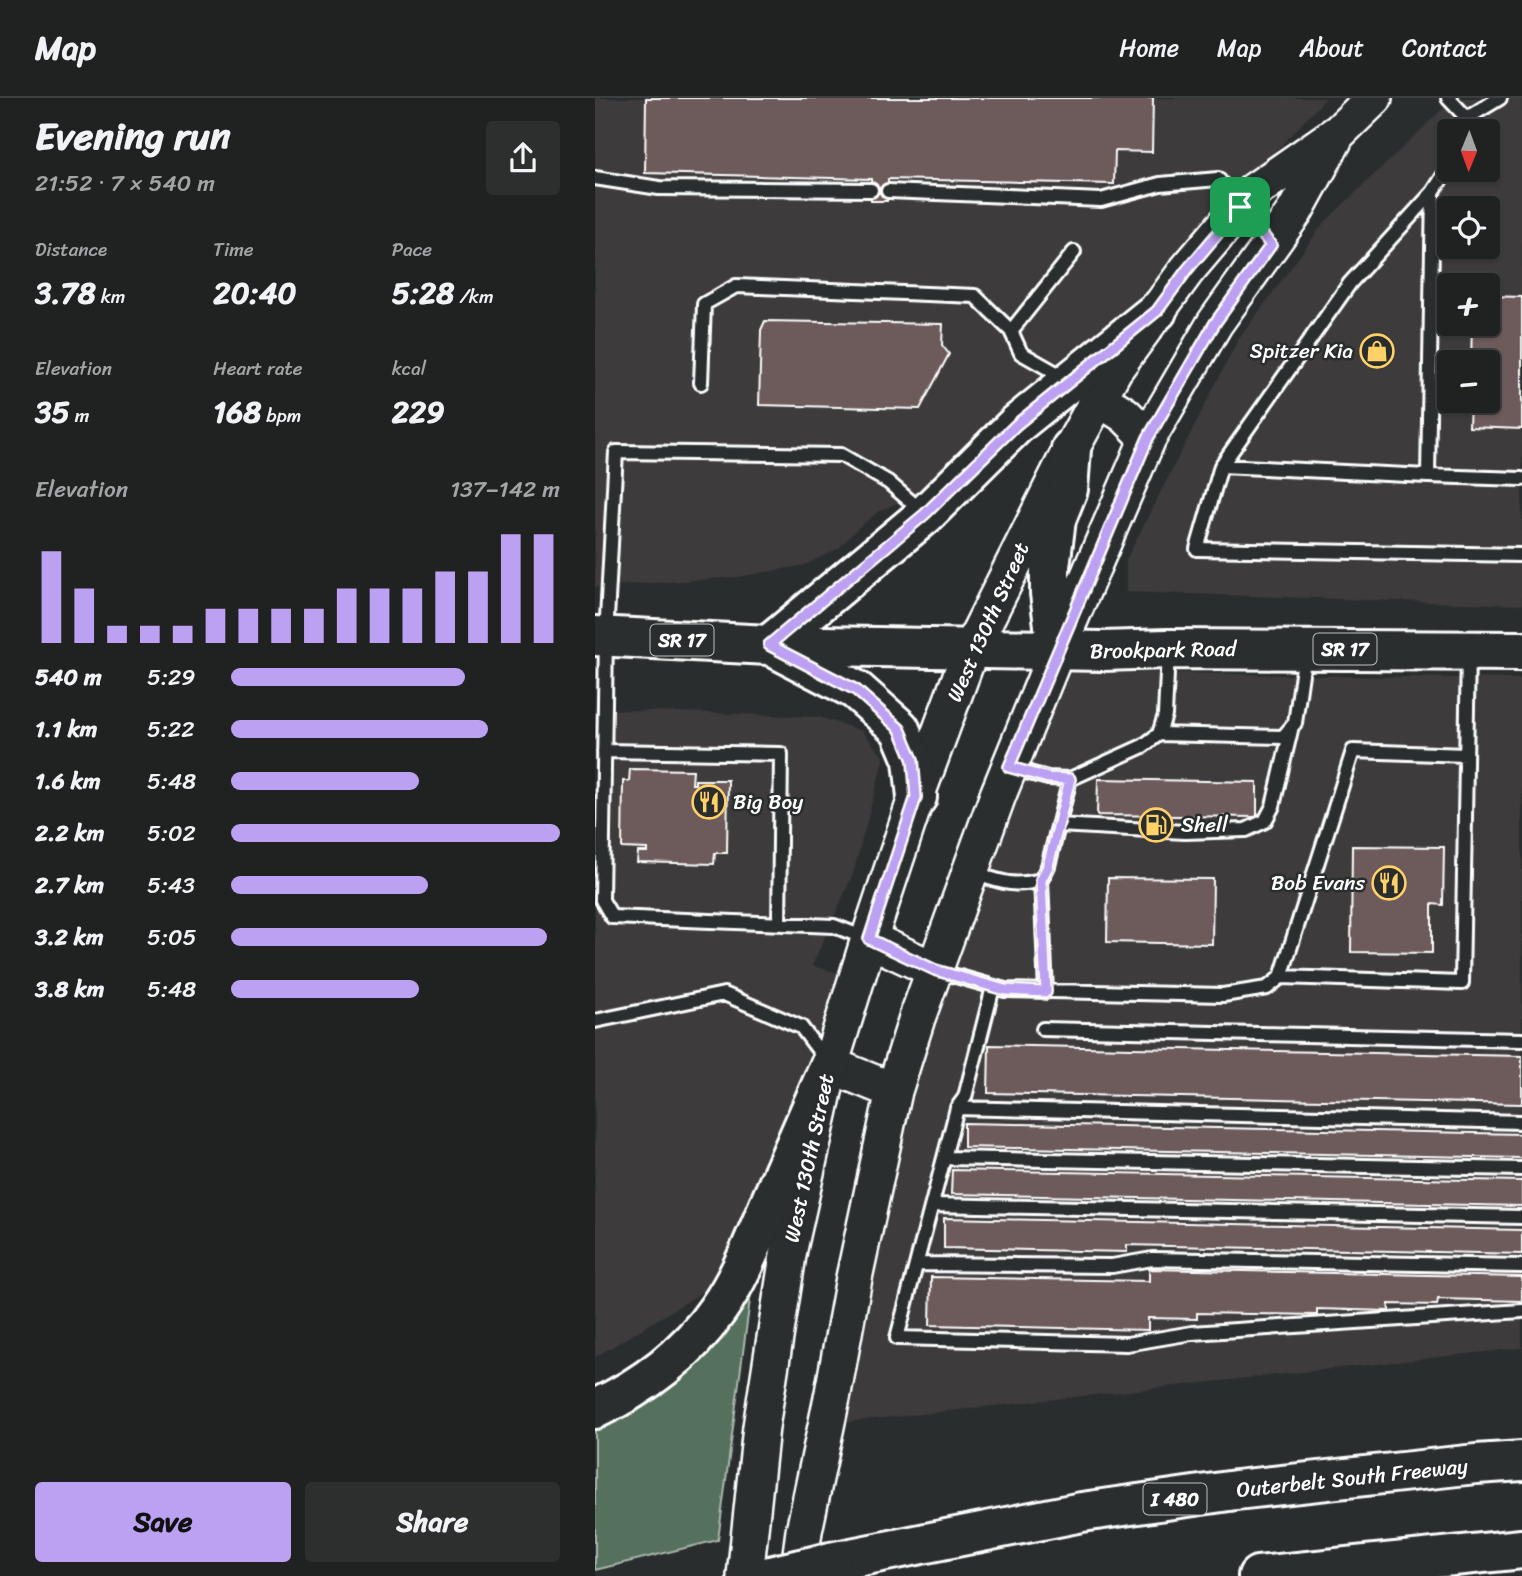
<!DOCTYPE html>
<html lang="en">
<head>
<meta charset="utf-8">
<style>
	:root { --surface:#202222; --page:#2d2f2f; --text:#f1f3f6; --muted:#a2a4a5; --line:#3d3f40; --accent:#bca0f2 }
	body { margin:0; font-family:Sriracha,sans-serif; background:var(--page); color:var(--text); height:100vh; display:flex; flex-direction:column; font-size:26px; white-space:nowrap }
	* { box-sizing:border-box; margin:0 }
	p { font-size:23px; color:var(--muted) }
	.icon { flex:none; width:38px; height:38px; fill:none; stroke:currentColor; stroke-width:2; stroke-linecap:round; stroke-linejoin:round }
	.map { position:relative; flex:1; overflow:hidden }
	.side { display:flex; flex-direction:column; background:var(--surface); width:595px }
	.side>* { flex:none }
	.needle { width:46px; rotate:181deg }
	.buttons { position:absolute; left:842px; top:21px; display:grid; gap:14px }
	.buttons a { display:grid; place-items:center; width:63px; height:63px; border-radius:7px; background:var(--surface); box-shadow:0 2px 5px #0004,0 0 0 2px var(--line); font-size:35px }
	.pin { position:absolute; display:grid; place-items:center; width:60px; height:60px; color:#fff; margin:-30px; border-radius:14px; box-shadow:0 4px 10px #0006 }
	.round { display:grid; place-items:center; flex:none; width:74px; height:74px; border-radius:7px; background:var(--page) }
	.summary { display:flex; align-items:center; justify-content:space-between; height:119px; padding:0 35px }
	h1 { font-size:38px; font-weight:700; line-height:52px }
	.metrics { display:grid; grid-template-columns:repeat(3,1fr); gap:10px; height:119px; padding:7px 35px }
	.metrics div { display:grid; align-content:center }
	.metrics b { font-size:30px; font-weight:700 }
	.metrics small { font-size:19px; font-weight:400 }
	.metrics p { font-size:19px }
	.chart { height:196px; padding:14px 35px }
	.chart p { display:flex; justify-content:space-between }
	.chart svg { width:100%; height:126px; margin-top:7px; stroke:var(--accent); stroke-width:6 }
	.button { display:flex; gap:14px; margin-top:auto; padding:14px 35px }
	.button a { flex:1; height:80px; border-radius:7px; background:var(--accent); color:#111; font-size:28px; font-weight:700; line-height:80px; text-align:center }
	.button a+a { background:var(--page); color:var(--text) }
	ul { padding:0 35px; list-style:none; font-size:23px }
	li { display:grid; grid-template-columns:112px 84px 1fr; align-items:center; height:52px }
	li i { height:18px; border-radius:9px; background:var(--accent) }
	header { display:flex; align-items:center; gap:42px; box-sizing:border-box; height:98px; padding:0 35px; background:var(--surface); border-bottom:2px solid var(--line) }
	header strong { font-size:33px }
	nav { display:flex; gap:38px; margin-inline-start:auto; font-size:24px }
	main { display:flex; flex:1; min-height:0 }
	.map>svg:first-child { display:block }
	.built { fill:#3e3a3b; fill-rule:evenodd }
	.green { fill:#556f5d; stroke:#aab7ae; stroke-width:2 }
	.building { fill:#6d5a5a; stroke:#fff; stroke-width:2 }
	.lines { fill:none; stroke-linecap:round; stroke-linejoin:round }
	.service-casing { stroke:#fff; stroke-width:18 }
	.secondary-casing { stroke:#fff; stroke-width:40 }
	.primary-casing { stroke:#fff; stroke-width:44 }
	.motorway-casing { stroke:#fff; stroke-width:44 }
	.service { stroke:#2a2d2e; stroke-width:12 }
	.secondary { stroke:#2a2d2e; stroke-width:35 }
	.primary { stroke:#2a2d2e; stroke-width:38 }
	.motorway { stroke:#2a2d2e; stroke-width:38 }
	.motorway-bridge-casing { stroke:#fff; stroke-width:44; stroke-linecap:butt }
	.motorway-bridge { stroke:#2a2d2e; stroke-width:38 }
	.route-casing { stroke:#fff; stroke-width:14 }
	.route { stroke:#bca0f2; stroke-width:9 }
	.labels { text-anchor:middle; stroke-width:5; stroke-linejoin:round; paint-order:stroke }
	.shield { fill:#2a2d2e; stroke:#bfc0c0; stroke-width:2 }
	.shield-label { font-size:19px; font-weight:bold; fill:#fff }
	.poi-label { font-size:21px; fill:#fff; stroke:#2a2d2e; text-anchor:end }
	.street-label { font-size:21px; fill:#fff; stroke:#2a2d2e }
</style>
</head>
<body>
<header>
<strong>Map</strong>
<nav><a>Home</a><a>Map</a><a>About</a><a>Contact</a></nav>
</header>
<main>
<section class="side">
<div class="summary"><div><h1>Evening run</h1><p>21:52 · 7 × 540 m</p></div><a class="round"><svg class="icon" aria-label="share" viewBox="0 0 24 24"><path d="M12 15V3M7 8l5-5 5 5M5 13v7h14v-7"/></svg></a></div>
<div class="metrics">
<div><p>Distance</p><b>3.78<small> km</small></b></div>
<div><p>Time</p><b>20:40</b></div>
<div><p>Pace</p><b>5:28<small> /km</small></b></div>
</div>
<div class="metrics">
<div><p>Elevation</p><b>35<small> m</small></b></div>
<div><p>Heart rate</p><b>168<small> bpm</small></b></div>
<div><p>kcal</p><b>229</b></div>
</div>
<div class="chart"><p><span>Elevation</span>137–142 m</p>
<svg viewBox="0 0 160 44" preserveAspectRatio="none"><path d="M5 44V12M15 44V25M25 44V38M35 44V38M45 44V38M55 44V32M65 44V32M75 44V32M85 44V32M95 44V25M105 44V25M115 44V25M125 44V19M135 44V19M145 44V6M155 44V6"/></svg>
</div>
<ul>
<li><b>540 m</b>5:29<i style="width:71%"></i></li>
<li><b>1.1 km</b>5:22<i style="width:78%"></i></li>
<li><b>1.6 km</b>5:48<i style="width:57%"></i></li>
<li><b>2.2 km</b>5:02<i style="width:100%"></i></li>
<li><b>2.7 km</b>5:43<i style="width:60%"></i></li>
<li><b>3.2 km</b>5:05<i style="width:96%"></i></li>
<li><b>3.8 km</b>5:48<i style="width:57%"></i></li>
</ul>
<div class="button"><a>Save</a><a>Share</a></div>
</section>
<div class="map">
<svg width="927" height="1478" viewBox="0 0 927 1478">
	<rect width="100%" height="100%" fill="#2a2d2e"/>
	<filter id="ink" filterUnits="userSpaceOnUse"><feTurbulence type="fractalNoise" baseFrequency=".0143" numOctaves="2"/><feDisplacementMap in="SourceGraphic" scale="14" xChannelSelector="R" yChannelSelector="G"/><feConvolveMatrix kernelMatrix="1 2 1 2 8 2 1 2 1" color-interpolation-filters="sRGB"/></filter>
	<g filter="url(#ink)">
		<!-- built -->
		<path class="built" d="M0,0h731l-179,191 -210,195 -59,28 -20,16 -19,20 -34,17 -67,12 -143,10z
			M859,0h68v507l-396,-13v-32l112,-220 85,-116zM854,33h38v39h-38zM854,110h38v39h-38zM854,187h38v39h-38zM854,264h38v39h-38z
			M471,573l456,8v669l-684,75 47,-235 57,-199z
			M0,611l224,8 43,14 22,27 -31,116 -41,92 31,8 -69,265 -81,59 -98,59z"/>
		<!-- green -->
		<path class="green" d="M158,1179l-35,263 -123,30v-145z"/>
		<!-- building -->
		<path class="building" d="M51,0h507l-1,54 -37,-1 -1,33 -226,-5 -1,22h-16v-22l-226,-6z
			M892,198l35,1v132l-53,-2 1,-26h17v-39h-16l1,-38h15z
			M170,223l178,3 -1,21 7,9 -29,55 -161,-4 2,-75z
			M35,671l63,1 -1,14h3v-4h33l-1,73h-12l-1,11 -77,-2 1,-10h9v-3l-25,-1 1,-67h6z
			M503,681l159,3v35l-160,-2z
			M757,748l92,1 -1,58 -11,-1v49l-81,-1z
			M513,780l105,1 -1,65 -105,-2z
			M394,947l533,11v48l-534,-11z
			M369,1025l558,11v24l-558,-11z
			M357,1072l570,11v25l-571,-12z
			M349,1120l578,12v24l-395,-9v7l-183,-4z
			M554,1171l373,8v24l-84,-2 -1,6 -48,-1v7l-72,-2v6l-120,-2v6l-49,-1v12l-218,-5 1,-48 218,4z"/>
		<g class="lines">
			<defs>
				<path id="service" d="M853,0l19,20
					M872,33v-13l33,-20
					M854,69l-16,25 -83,91 -129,183 -24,83 325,6
					M0,80l64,10 212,2
					M293,93l213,9 59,-16 58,-5 52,65
					M838,94l-5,284 94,3
					M416,233l63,-79
					M106,285l3,-79 32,-18 239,10 36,35 10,22 44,25
					M626,368l207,10
					M564,636l124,3 12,-14 10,-70
					M9,653l177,3 -2,170
					M415,670l38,10 22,1 73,-33 16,-12 6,-19 3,-63
					M463,727l127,7 61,-2 19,-9 8,-15 18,-76
					M376,774c27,9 41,16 70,8l7,-14 22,-87
					M446,782l5,112
					M270,840l-31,-12 -222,-9 -10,-17 4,-263 10,-185 225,3 47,27 35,30
					M340,872l70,20 218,5 44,-7 14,-11 181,6 6,-330
					M686,879l72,-226 113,4
					M398,889l-28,110 -8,11 565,14
					M0,923l129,-27 77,33 24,32
					M448,931l479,11
					M362,1010l-60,230 230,6 65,-11 330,-22
					M349,1060l578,11
					M337,1107l590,12
					M322,1166l195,2 40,-7 370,7"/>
				<path id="secondary" d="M503,300l27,17 23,23
					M274,841l66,31
					M235,967l64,26
					M150,1478l16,-149 28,-178 41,-184 39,-126 51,-153 51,-137 100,-200 43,-79 73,-100 67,-79 85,-59 35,-34
					M203,1478l6,-45 29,-138 21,-115 40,-187 23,-73 81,-223 59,-145 91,-212 67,-115 80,-112 39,-71"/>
				<path id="primary" d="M0,538l174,9 333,6 66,-2 354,2
					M174,547l156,-130 92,-91 140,-113
					M182,551l79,41 44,39 13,31 4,37
					M462,552l-7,-57v-27l6,-47 12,-30 3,-40"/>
				<path id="motorway" d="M0,1311c48,-22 93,-56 123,-100 24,-34 38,-74 54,-111 19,-44 39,-89 58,-133
					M236,1464l251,-50 154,-22 240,-26 46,-3
					M663,1478l264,-27"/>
			</defs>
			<!-- service casing -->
			<use href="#service" class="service-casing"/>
			<!-- secondary casing -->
			<use href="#secondary" class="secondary-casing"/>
			<!-- primary casing -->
			<use href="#primary" class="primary-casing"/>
			<!-- motorway casing -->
			<use href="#motorway" class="motorway-casing"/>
			<!-- service -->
			<use href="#service" class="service"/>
			<!-- secondary -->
			<use href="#secondary" class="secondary"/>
			<!-- primary -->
			<use href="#primary" class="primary"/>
			<!-- motorway -->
			<use href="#motorway" class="motorway"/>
			<defs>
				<path id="motorway-bridge" d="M175,1478l61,-14"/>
			</defs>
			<!-- motorway-bridge casing -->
			<use href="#motorway-bridge" class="motorway-bridge-casing"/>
			<!-- motorway-bridge -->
			<use href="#motorway-bridge" class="motorway-bridge"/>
		</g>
	</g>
	<g class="lines" filter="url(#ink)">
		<defs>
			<path id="route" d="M645,109l31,38 -56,78 -67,115 -139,329 39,11 22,1 -22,87 -7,14 5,112 -41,-2 -70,-20 -66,-31 47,-142 -3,-37 -13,-31 -44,-39 -87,-45 156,-131 92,-90 140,-113 30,-41z"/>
		</defs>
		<!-- route casing -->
		<use href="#route" class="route-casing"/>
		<!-- route -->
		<use href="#route" class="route"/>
	</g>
	<!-- icons -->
	<defs>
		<symbol id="shop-ring" viewBox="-11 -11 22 22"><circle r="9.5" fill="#2a2d2e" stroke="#ffd166" stroke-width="1.5"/><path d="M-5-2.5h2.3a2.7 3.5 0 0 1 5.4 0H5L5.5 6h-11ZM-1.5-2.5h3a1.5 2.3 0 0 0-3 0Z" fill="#ffd166"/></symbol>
		<symbol id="restaurant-ring" viewBox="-11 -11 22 22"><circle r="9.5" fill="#2a2d2e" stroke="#ffd166" stroke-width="1.5"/><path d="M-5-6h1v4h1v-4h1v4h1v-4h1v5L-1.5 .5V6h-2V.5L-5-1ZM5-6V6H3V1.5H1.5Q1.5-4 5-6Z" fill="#ffd166"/></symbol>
		<symbol id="fuel-ring" viewBox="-11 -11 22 22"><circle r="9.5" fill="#2a2d2e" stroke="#ffd166" stroke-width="1.5"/><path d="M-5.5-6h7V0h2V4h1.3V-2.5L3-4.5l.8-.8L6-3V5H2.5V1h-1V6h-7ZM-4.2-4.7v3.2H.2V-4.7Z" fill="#ffd166"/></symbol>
	</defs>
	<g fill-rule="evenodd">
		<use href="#shop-ring" x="763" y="234" width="38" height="38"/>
		<use href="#restaurant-ring" x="95" y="685" width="38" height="38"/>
		<use href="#fuel-ring" x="542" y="708" width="38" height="38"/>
		<use href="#restaurant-ring" x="775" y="766" width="38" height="38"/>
	</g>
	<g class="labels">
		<!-- shield labels -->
		<g class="shield">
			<rect x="55.5" y="526.5" width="63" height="31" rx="5"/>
			<rect x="718.5" y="535.5" width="63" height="31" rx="5"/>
			<rect x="548.5" y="1385.5" width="63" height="31" rx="5"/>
		</g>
		<g class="shield-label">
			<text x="87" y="549">SR 17</text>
			<text x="750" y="558">SR 17</text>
			<text x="580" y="1408">I 480</text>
		</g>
		<!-- poi labels -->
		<g class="poi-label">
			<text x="758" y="260">Spitzer Kia</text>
			<text x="138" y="711" text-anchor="start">Big Boy</text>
			<text x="586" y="734" text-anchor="start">Shell</text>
			<text x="770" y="792">Bob Evans</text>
		</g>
		<!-- street labels -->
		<g class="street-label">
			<text transform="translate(393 524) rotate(-66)" y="7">West 130th Street</text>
			<text transform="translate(568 552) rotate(-1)" y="7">Brookpark Road</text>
			<text transform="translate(214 1060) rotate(-78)" y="7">West 130th Street</text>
			<text transform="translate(757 1380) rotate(-6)" y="7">Outerbelt South Freeway</text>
		</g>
	</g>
</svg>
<div class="buttons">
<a><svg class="needle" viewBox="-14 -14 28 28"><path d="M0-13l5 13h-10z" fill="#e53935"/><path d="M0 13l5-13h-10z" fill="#a2a4a5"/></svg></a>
<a><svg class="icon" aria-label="locate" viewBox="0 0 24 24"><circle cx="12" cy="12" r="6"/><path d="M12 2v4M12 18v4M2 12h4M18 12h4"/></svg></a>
<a>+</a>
<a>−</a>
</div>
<div class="pin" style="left:645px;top:109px;background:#1e9e55"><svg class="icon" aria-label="arrive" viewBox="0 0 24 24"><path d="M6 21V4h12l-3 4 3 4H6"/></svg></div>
</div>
</main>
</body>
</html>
